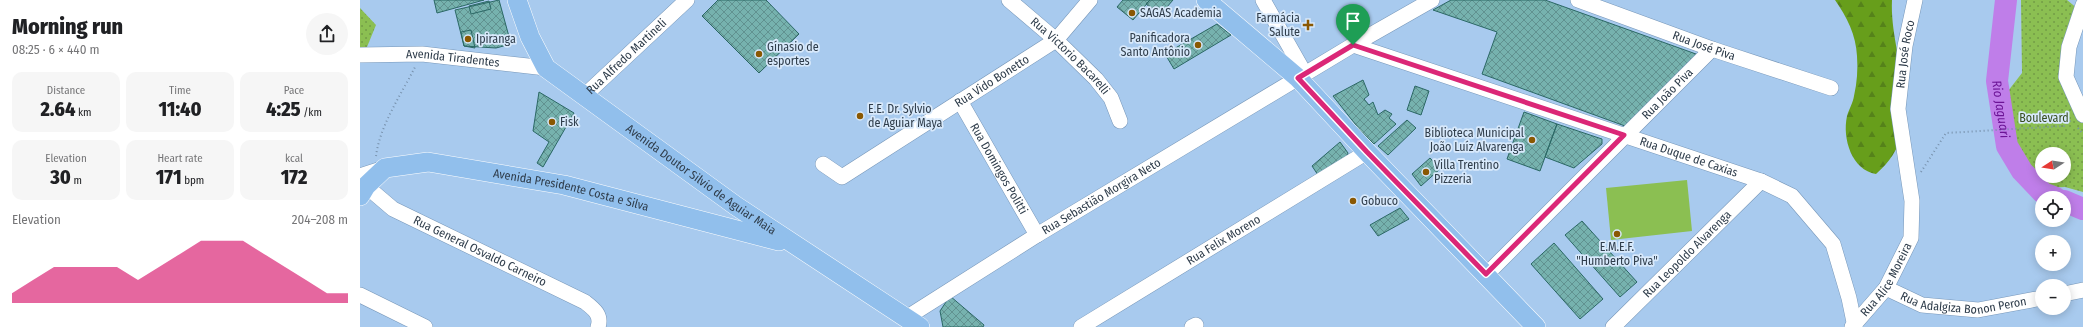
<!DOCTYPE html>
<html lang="en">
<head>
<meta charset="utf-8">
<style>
	:root { --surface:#fff; --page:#f6f6f6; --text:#202124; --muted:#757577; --accent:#db2777 }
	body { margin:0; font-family:"Fira Sans Condensed",sans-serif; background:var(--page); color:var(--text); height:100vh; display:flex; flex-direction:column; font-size:15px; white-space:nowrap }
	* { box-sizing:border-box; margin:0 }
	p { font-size:13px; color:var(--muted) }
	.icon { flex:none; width:22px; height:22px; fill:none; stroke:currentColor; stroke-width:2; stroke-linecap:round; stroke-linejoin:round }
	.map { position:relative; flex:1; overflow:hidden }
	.side { display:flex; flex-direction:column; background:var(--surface); width:360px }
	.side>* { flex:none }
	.needle { width:26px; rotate:258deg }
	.fabs { position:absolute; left:1675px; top:147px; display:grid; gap:8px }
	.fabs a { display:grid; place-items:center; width:36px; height:36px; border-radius:50%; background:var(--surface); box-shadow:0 2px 10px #0003; font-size:20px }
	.pin { position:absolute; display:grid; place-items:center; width:34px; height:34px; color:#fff; margin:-41px -17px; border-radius:50% 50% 50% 0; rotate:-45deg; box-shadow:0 0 4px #0007 }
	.pin .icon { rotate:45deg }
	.round { display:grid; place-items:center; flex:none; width:42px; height:42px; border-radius:21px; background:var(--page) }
	.summary { display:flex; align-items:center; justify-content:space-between; height:68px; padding:0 12px }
	h1 { font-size:22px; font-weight:800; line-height:30px }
	.stats { display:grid; grid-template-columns:repeat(3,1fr); gap:6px; height:68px; padding:4px 12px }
	.stats div { display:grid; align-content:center; border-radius:10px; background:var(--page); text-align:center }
	.stats b { font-size:20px; font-weight:800 }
	.stats small { font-size:11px; font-weight:400 }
	.stats p { font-size:11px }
	.chart { height:112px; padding:8px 12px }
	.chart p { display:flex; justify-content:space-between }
	.chart svg { width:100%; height:72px; margin-top:4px; fill:var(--accent); opacity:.7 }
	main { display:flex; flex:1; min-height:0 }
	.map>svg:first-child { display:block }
	.forest { fill:url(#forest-firs) }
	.park { fill:url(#park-dots); fill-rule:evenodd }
	.pitch { fill:#8bbf52 }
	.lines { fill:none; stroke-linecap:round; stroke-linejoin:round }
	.river { stroke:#bf7ee9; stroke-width:22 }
	.building { fill:url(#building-cross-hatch); stroke:#2b6865 }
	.minor-casing { stroke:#7797b9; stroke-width:16 }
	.major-casing { stroke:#fff; stroke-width:20 }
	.path { stroke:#7791ac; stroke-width:2; stroke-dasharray:1 3; stroke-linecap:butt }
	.minor { stroke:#fff; stroke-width:15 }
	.major { stroke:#91bfec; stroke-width:19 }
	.route-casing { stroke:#fff; stroke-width:8 }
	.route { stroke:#db2777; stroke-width:5 }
	.poi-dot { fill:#8a5802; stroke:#d8e9fb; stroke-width:1.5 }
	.labels { text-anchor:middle; stroke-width:3.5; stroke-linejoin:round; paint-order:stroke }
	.poi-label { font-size:12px; fill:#2f3d4b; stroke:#d8e9fb; text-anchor:start }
	.street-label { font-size:12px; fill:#2f3d4b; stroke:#d8e9fb }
	.park-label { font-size:12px; fill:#374e1f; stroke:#d8e9fb }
	.water-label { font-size:13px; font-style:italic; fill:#6c1496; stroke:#d8e9fb }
</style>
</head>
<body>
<main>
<section class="side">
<div class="summary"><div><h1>Morning run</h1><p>08:25 · 6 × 440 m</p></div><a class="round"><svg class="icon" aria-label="share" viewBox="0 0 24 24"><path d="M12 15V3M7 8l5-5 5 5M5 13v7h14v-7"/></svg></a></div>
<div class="stats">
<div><p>Distance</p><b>2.64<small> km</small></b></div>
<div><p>Time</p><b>11:40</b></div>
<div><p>Pace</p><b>4:25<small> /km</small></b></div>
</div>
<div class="stats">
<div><p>Elevation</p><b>30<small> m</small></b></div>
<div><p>Heart rate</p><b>171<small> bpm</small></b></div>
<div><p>kcal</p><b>172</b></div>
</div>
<div class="chart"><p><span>Elevation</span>204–208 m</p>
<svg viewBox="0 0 160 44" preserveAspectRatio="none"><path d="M0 44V38L10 30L20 22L30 22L40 22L50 22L60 30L70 22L80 14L90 6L100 6L110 6L120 14L130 22L140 30L150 38L160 38V44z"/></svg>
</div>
</section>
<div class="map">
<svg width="1723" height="327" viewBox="0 0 1723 327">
	<defs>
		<pattern id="forest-firs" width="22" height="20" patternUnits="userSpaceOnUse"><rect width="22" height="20" fill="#679e1b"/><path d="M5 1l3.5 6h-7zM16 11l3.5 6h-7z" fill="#55821a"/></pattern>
		<pattern id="park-dots" width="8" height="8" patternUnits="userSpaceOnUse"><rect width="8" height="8" fill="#8bbf52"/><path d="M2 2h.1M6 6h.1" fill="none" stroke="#729c46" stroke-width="1.8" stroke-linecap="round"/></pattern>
		<pattern id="building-cross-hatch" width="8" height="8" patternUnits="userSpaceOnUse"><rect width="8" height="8" fill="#76b2ae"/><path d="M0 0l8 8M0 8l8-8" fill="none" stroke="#619290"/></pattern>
	</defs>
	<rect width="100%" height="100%" fill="#a8caee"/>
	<!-- forest -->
	<path class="forest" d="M1475,0h57c-3,59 40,127 -16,174 -24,-4 -34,-35 -29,-58 2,-7 6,-13 7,-20 3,-13 4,-27 3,-40 -1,-21 -10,-39 -22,-56z"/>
	<!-- park -->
	<path class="park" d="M1661,0h46l11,9 -11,36 16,73v74l-18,-5 -25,1 -30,-41 -2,-56 14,-18zM1682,154h22v22h-22z
		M0,8l16,17 -9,22 -7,1z"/>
	<!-- pitch -->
	<path class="pitch" d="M1327,180l5,51 -81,9 -5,-52z"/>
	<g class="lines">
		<!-- river -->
		<g class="river">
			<path id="s1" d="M1646,0l-9,81 10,65 15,25 21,22 13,5"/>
			<path d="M1704,201l19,8"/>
		</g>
	</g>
	<!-- building -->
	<path class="building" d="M74,0h50l-47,13z
		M139,0l12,44 -15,4 -32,-2 -9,-36z
		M358,0h48l33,34 -40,39 -57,-57z
		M763,0h27l-17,20 -16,-13z
		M790,0h23l-13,15 -14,-11z
		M1091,0h94l151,54 -3,7 -68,65 -143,-52 15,-42 -64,-22z
		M129,1l2,8 -20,5 -2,-8z
		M857,24l14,11 -57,34 -9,-15z
		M111,30l4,18 -11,-2 -3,-14z
		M1003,80l6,15 -5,4 5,6 4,-3 5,13 7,-5 7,4 -3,4 7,6 -22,20 -15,-15 -26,-33z
		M1055,86l14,5 -8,24 -14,-5z
		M179,92l35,21 -31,54 -6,-4 12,-21 -16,-11z
		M1164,112l33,12 -17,47 -33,-12z
		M1047,120l9,8 -28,27 -10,-9z
		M1197,124l45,15v5l-28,24 -29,-11z
		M980,142l8,11 -2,7 -28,15 -6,-9z
		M1070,158l10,11 -19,17 -9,-12z
		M1040,208l9,11 -31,17 -8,-11z
		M1222,221l55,61 -17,15 -55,-62z
		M1194,243l49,56 -23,20 -49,-55z
		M590,296l34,29 -1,2h-40l-3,-16z"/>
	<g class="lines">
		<defs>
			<g id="minor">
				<path id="s2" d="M649,0l47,40 40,39 15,19 9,23"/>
				<path d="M903,0l42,74"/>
				<path id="s3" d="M1218,0l134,49 119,39"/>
				<path d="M1723,5l-14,42 -3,30 17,38"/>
				<path id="s4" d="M993,45l408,136 31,15 41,48 16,54 6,29"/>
				<path id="s5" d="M0,55l62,-1 124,14"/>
				<path id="s6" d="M224,96l103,-96"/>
				<path id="s7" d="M600,101l77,134"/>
				<path id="s8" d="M463,164l19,13 214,-137 34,-40"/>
				<path d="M0,176l24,-8"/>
				<path id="s9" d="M6,186l27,23 192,93c9,7 17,13 13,25"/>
				<path id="s10" d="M1127,274l225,-225"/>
				<path id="s11" d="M1526,288l36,17 56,5 64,-12"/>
				<path d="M1704,294l19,-4"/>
				<path d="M0,295l65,32"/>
				<path id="s12" d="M546,318l131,-83 316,-190 79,-45"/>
				<path id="s13" d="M721,327l286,-175"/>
				<path d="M832,327l4,-2"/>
				<path id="s14" d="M1253,327l148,-146"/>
				<path id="s15" d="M1492,327l34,-39 25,-50 1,-37 -14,-92 7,-63 10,-46"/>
			</g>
			<g id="major">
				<path id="s16" d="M157,0l13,37 16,31 190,138 184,121"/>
				<path d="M846,0l92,78 69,74 169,175"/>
				<path id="s17" d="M0,196l6,-10 19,-18 43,-6 136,23 215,56"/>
			</g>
		</defs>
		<!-- minor casing -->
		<use href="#minor" class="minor-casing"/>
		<!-- major casing -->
		<use href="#major" class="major-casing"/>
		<!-- path -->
		<path class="path" d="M1718,128l5,6
			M16,156c4,-31 25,-61 39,-89
			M1561,172l25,-39 118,-7 8,-7"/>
		<!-- minor -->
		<use href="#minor" class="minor"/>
		<!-- major -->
		<use href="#major" class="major"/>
	</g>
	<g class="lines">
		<defs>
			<path id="route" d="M993,45l271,90 -138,139 -119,-122 -69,-74z"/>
		</defs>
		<!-- route casing -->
		<use href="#route" class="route-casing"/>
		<!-- route -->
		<use href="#route" class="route"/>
	</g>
	<!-- markers -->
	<g class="poi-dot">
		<circle cx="772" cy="13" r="4"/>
		<path d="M946 19h4v4h4v4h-4v4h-4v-4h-4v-4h4z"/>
		<circle cx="108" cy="39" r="4"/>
		<circle cx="838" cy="45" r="4"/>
		<circle cx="399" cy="54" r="4"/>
		<circle cx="500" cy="116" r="4"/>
		<circle cx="192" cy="122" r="4"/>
		<circle cx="1172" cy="140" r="4"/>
		<circle cx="1066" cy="172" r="4"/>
		<circle cx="993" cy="201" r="4"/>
		<circle cx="1257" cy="234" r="4"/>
	</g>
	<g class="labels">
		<!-- poi labels -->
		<g class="poi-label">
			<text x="780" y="17">SAGAS Academia</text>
			<text x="940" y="22" text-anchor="end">Farmácia<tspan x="940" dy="14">Salute</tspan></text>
			<text x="830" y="42" text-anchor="end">Panificadora<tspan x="830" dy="14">Santo Antônio</tspan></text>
			<text x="116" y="43">Ipiranga</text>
			<text x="407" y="51">Gínasio de<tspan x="407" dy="14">esportes</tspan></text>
			<text x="508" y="113">E.E. Dr. Sylvio<tspan x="508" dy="14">de Aguiar Maya</tspan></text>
			<text x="200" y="126">Fisk</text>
			<text x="1164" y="137" text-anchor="end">Biblioteca Municipal<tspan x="1164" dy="14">João Luíz Alvarenga</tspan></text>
			<text x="1074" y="169">Villa Trentino<tspan x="1074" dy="14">Pizzeria</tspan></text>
			<text x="1001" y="205">Gobuco</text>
			<text x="1257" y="251" text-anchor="middle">E.M.E.F.<tspan x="1257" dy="14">"Humberto Piva"</tspan></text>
		</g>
		<!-- street labels -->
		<g class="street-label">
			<text dy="4" stroke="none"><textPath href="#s3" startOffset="134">Rua José Piva</textPath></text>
			<text dy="4" stroke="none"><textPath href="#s15" startOffset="293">Rua José Roco</textPath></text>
			<text dy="4" stroke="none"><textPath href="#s6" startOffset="58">Rua Alfredo Martineli</textPath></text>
			<text dy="4" stroke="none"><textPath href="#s2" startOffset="83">Rua Victorio Bacarelli</textPath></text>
			<text dy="4" stroke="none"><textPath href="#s5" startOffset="93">Avenida Tiradentes</textPath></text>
			<text dy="4" stroke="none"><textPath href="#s8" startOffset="201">Rua Vido Bonetto</textPath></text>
			<text dy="4" stroke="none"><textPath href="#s10" startOffset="255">Rua João Piva</textPath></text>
			<text dy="4" stroke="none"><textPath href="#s4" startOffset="354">Rua Duque de Caxias</textPath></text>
			<text dy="4" stroke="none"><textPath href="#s7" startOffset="78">Rua Domingos Politti</textPath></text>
			<text dy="4" stroke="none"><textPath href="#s16" startOffset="265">Avenida Doutor Silvio de Aguiar Maia</textPath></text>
			<text dy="4" stroke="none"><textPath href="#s17" startOffset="227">Avenida Presidente Costa e Silva</textPath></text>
			<text dy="4" stroke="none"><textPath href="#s12" startOffset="230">Rua Sebastião Morgira Neto</textPath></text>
			<text dy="4" stroke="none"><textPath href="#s13" startOffset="167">Rua Felix Moreno</textPath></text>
			<text dy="4" stroke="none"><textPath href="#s9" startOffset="132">Rua General Osvaldo Carneiro</textPath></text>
			<text dy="4" stroke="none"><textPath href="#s14" startOffset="104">Rua Leopoldo Alvarenga</textPath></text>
			<text dy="4" stroke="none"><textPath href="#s15" startOffset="59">Rua Alice Moreira</textPath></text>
			<text dy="4" stroke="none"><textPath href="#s11" startOffset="81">Rua Adalgiza Bonon Peron</textPath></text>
		</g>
		<!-- park labels -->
		<g class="park-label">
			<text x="1684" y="122">Boulevard</text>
		</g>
		<!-- water labels -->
		<g class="water-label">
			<text dy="5" stroke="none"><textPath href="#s1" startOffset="110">Rio Jaguari</textPath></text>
		</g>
	</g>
</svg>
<div class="fabs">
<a><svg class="needle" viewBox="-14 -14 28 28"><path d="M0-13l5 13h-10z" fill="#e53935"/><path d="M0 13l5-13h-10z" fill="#757577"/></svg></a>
<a><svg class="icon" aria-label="locate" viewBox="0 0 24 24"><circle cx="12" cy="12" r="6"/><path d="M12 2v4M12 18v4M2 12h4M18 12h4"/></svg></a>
<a>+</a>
<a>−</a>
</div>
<div class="pin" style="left:993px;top:45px;background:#1e9e55"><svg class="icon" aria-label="arrive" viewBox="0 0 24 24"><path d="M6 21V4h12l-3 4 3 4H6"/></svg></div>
</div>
</main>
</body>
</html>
